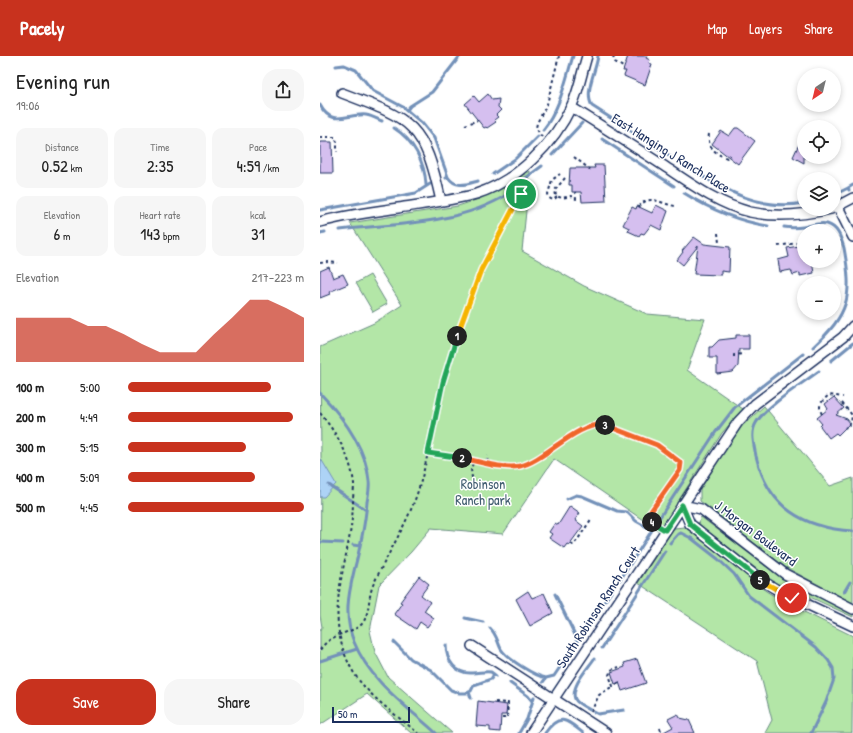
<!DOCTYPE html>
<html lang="en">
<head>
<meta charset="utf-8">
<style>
	:root { --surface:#fff; --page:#f6f6f6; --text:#222; --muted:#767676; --accent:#c8321e }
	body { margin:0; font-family:"Patrick Hand",sans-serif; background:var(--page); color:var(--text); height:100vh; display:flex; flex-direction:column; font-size:15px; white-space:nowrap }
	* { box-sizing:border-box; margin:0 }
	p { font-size:13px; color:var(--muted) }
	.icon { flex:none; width:22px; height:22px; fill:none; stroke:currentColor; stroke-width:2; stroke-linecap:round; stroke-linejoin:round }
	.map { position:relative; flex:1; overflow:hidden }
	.drawer { display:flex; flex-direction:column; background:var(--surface); width:320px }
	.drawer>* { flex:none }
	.needle { width:26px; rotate:215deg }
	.tools { position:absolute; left:477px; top:12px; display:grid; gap:8px }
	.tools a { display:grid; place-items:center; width:44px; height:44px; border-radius:50%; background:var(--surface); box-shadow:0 2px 6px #0003; font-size:20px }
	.scale { position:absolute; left:12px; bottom:10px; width:78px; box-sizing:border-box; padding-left:4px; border:2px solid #1b2f5e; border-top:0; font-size:11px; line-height:14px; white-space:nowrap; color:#1b2f5e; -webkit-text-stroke:3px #fff; paint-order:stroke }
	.pin { position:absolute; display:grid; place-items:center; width:34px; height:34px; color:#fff; margin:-17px; border:2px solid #fff; border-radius:50%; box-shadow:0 1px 4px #0007 }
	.km { position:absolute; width:20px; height:20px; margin:-10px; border-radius:50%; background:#222; color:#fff; font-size:11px; line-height:20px; text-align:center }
	.round { display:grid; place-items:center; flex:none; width:42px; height:42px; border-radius:16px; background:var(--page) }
	.overview { display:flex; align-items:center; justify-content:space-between; height:68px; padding:0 16px }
	h1 { font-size:22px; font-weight:600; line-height:30px }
	.stats { display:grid; grid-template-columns:repeat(3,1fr); gap:6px; height:68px; padding:4px 16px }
	.stats div { display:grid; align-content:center; border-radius:10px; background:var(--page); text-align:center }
	.stats b { font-size:17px; font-weight:600 }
	.stats small { font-size:11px; font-weight:400 }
	.stats p { font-size:11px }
	.chart { height:112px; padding:8px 16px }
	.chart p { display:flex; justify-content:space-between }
	.chart svg { width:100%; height:72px; margin-top:4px; fill:var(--accent); opacity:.7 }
	.button { display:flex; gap:8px; margin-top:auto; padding:8px 16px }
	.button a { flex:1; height:46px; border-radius:16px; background:var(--accent); color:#fff; font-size:16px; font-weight:600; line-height:46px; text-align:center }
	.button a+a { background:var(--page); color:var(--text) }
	ul { padding:0 16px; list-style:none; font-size:13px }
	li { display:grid; grid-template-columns:64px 48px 1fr; align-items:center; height:30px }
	li i { height:10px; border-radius:5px; background:var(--accent) }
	header { display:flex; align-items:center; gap:24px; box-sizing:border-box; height:56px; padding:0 20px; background:var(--accent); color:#fff }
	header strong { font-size:19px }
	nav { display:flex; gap:22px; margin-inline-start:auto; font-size:14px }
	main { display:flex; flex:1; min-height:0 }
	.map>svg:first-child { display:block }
	.green { fill:#b3e6a7; stroke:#678a82 }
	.water { fill:#add3f6; stroke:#7391b9 }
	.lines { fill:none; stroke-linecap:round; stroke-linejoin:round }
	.stream { stroke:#7391b9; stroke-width:3 }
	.building { fill:#d5bfef; stroke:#1b2f5e }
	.minor-casing { stroke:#1b2f5e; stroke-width:12 }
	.path { stroke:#1b2f5e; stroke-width:2; stroke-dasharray:3 3; stroke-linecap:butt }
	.minor { stroke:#fff; stroke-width:9 }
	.split-1-casing { stroke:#fff; stroke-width:8 }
	.split-2-casing { stroke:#fff; stroke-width:8 }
	.split-3-casing { stroke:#fff; stroke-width:8 }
	.split-4-casing { stroke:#fff; stroke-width:8 }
	.split-5-casing { stroke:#fff; stroke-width:8 }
	.split-6-casing { stroke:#fff; stroke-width:8 }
	.split-1 { stroke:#f5b400; stroke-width:5 }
	.split-2 { stroke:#22a559; stroke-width:5 }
	.split-3 { stroke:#f0652b; stroke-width:5 }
	.split-4 { stroke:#f0652b; stroke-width:5 }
	.split-5 { stroke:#22a559; stroke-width:5 }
	.split-6 { stroke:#f5b400; stroke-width:5 }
	.labels { text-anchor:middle; stroke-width:3; stroke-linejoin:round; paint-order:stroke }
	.street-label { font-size:14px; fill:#1b2f5e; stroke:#fff }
	.park-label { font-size:14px; fill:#415d70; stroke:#fff }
</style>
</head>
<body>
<header>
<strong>Pacely</strong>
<nav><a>Map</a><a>Layers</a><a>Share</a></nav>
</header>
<main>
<section class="drawer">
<div class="overview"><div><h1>Evening run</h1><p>19:06</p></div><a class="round"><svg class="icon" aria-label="share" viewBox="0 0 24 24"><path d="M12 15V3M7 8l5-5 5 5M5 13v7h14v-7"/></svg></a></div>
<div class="stats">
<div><p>Distance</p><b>0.52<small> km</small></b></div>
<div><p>Time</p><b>2:35</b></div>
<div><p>Pace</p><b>4:59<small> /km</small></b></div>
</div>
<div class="stats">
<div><p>Elevation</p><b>6<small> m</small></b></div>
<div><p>Heart rate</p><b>143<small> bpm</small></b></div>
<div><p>kcal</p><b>31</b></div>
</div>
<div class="chart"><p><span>Elevation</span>217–223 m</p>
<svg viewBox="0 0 160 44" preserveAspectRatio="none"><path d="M0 44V17L10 17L20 17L30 17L40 22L50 22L60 27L70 33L80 38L90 38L100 38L110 27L120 17L130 6L140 6L150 11L160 17V44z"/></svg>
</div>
<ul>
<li><b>100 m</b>5:00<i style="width:81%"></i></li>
<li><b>200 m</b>4:49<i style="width:94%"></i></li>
<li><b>300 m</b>5:15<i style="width:67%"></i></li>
<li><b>400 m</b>5:09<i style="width:72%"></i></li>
<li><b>500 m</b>4:45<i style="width:100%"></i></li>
</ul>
<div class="button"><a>Save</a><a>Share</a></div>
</section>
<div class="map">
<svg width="533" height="677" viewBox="0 0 533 677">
	<rect width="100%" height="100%" fill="#fff"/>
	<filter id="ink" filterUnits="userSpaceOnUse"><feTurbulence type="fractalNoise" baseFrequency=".025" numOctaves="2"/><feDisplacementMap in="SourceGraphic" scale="8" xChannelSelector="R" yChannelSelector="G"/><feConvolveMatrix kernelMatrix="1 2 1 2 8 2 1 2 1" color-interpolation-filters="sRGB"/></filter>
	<g filter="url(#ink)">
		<!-- green -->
		<path class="green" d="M210,115l-8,80 62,35 63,28 58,5 -18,51 56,39 -21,24 -63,98 -105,-72 -51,75 -72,-6 -20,24 -32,33 -9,46 5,21 13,25 64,56h-41l-44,-39 -47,31v-94l2,-4 -2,-12 1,-156 -1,-112 54,-24 28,-18 -52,-82 108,-17 21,-7z
			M50,219l17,29 -14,8 -17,-29z
			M444,350l66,80 23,-8v125l-68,-36 -85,-66v-11l20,-32 22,-32z
			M381,461l82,62 70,35v3l-43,-20 -34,-13 -75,-58 -3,-4z
			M365,471l81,64 18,11 69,34 -1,97h-87l7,-13 -15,-59 -119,-78 36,-55z"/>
		<!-- water -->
		<path class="water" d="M1,403l15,25 -12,13h-4z"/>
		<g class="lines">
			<!-- stream -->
			<path class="stream" d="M278,0c-2,15 -14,36 -6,50l78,50
				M16,10l8,-1 12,5 17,21 30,16 19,16 12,15 14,39
				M0,49c12,23 28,8 46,10 6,1 11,4 16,6
				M87,54l3,-4 22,-14 28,-36
				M74,72c19,12 31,34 32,57
				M223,74c17,-21 22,-48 30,-74
				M282,83l72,47
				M232,99l30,-32
				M362,108c38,23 76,48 122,39
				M173,118l22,-15 23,-23
				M126,122l2,-1c8,12 19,7 30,4
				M203,124l19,-14
				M529,134l-1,-2 5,-3
				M364,137c27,17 53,28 84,33
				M514,139l14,-7
				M0,154l96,-17 14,-9
				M464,171c6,1 12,1 19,0 7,-1 16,-5 24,-3 11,3 14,14 17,24 9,49 5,66 -31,99
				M20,174c59,-7 129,-5 178,-43
				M0,177l5,-1
				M511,305l22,-18
				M499,315c-16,12 -54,36 -63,52 -6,10 -2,22 0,33 12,51 47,72 97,75
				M0,337c23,24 46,54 49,88 1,7 -1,15 -2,21 -2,24 -7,46 -13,69 -6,25 -10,46 0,71 16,39 51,63 82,91
				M9,429l37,25
				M247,443l9,-4 6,1 35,15 10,1 9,9 16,9
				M338,464l57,-87 20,-26 68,-53
				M0,486l23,1
				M350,487l8,-9 3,-1 10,5 27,21 16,15 15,22 67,51 12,13 5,8 1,11 -8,23 -15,31
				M33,489l7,1
				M300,524l34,-53
				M524,536l6,-10
				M235,538l23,47
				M145,562l18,4
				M170,572c7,7 7,13 11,21 6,10 34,27 45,29
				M74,586l17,17 20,11 20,20 8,3h8l4,-2 3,-6 17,-6 3,-5
				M126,589c0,16 10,29 26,28 7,0 12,-2 19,-1l5,4
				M282,592l63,-97
				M0,605l37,-12
				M223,626l3,-4 8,-2 57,-84
				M190,627l18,13 4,5
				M149,636l2,6
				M270,654c-4,-3 -13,-6 -15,-11 -5,-12 13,-31 19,-40
				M274,656l4,2 26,-4
				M199,677l8,-14 7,-22
				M225,677c14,-20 21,-14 38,0"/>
		</g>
		<!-- building -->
		<path class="building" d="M308,0h19l-1,2 4,2 -1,3 3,1 -7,21 -21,-9 2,-5h-3z
			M168,38l4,6 7,-1 -1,8 3,3 -5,5 2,2 -4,3 2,2 -9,6 -1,-1 -2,1 -19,-24 9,-8 5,6z
			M415,72h3l17,13 -17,23 -26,-20 9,-13 8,5z
			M484,77v30l-11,-6z
			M0,86h12l1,31h-13z
			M274,109h10l2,36 -24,1 -1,-10h-9v-7h-3l1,-17h25z
			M336,149l12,6 -7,19 -10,-5 -7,9 -3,-1 -2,3 -11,-5 1,-3 -6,-3 9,-18 4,2 1,-3 15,7z
			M374,181l10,7 26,3 -1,25 -8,-1v4l-27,-1 4,-28 -15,19 -6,-5 6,-8 -1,-1z
			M479,190v3l5,-1v13h8l2,12 -14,3v-3l-7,2 -2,-5 -11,2 -2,-12 11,-3 -2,-9z
			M9,211l4,11 10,-4 5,10 -19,8 1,2 -10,4v-27z
			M416,279h13v14h-10l-1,17 -5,6 -16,2v-16h-8v-11h3l7,-7 17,-2z
			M514,341l10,11 -8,7 11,4 3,4 -12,12 -2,-2 -7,5 -9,-12 2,-2 -5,-6 11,-9 -3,-5z
			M250,450l10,7 -5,7 8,6 -14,19 -2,-1 -3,4 -15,-10 3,-4 -3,-2 6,-9 3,2z
			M99,520l10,8 -8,11 9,7 -6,9 10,7 -7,9 -7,-5 -4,7 -22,-15 8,-11 -2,-1z
			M208,535l4,7 12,-5 9,20 -23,13 -14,-27z
			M317,603l9,24 -24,8 -3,-9 -4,2 -4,-12 14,-5 -1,-4z
			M158,645l29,4 -1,10h-5l-1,17 -10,-1v-4l-14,-1z
			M358,658l2,4 9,2 6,13h-33l11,-6 -5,-8z"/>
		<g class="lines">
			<defs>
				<path id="minor" d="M22,37c72,27 82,31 99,108
					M251,51c31,19 62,39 93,59 27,18 54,38 86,46 27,6 54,3 81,-3
					M518,151l15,30
					M514,152l19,-10
					M0,166c25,-7 52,-10 78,-14 26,-4 52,-7 78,-14 41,-13 78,-50 96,-89 7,-15 10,-33 15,-49
					M362,449l8,19 71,56 18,11 74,35
					M362,449l19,4 84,65 68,35
					M152,590l134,87
					M211,677l207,-311 17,-18 88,-67 10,-11"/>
			</defs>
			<!-- minor casing -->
			<use href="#minor" class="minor-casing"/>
			<!-- path -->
			<path class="path" d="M293,0l2,6 8,5
				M145,69l13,-5
				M389,78c-2,12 6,20 18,24l3,-3
				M0,81h15l2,5v10
				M222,81l-6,-9 1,-5 10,-19 12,-48
				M254,101l18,14
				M245,122l-10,12 1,6 6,2 9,-2 5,3 -1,-7
				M237,141l-4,3 -4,-2 -1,-4 4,-14 8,-6
				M319,151c10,-14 22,-3 36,-1
				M398,177l1,10
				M458,190l19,-3 4,6
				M0,207l8,-1 10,1
				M414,301v-2l10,-1
				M522,347l10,12 -1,8 -6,5
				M0,357c17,21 31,44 34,71 0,5 -1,12 -1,18 -1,61 -33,106 -2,166 14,26 44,46 67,65
				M502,358c-5,-9 0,-13 7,-19l14,2
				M108,397l90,14c24,-7 60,-44 84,-43 11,1 22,7 32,11 18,7 34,14 47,28l-1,7 -31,44 1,6 8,6
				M167,406l1,-6
				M152,422l-1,-9 3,-9
				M251,487l2,2c4,-3 14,-20 19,-27
				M0,594c13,-20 37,-16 44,-29 6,-11 4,-26 10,-38 14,-30 32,-57 43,-89 12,-37 17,-75 26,-112 17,-66 43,-131 79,-189v-7l-4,-5
				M299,627l-6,3 -4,-11 2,-5 8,-3
				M175,646l13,1 -1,15h-6
				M271,656l8,-17 14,-9
				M340,672l2,5"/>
			<!-- minor -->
			<use href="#minor" class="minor"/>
		</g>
	</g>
	<g class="lines" filter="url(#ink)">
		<defs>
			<path id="split-1" d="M137,280l24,-66 40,-76"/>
			<path id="split-2" d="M137,280l-14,46 -15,71 34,5"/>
			<path id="split-3" d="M142,402c15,3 43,12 58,8 25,-5 57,-45 85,-41"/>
			<path id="split-4" d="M285,369l52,20 24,18 -1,7 -31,44 -1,3 4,5"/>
			<path id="split-5" d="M332,466l13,8 17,-25 8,19 70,56"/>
			<path id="split-6" d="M440,524l32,18"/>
		</defs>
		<!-- split-1 casing -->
		<use href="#split-1" class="split-1-casing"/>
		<!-- split-2 casing -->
		<use href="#split-2" class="split-2-casing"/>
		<!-- split-3 casing -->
		<use href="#split-3" class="split-3-casing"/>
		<!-- split-4 casing -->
		<use href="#split-4" class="split-4-casing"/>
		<!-- split-5 casing -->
		<use href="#split-5" class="split-5-casing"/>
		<!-- split-6 casing -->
		<use href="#split-6" class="split-6-casing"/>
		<!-- split-1 -->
		<use href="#split-1" class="split-1"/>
		<!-- split-2 -->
		<use href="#split-2" class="split-2"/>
		<!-- split-3 -->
		<use href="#split-3" class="split-3"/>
		<!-- split-4 -->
		<use href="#split-4" class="split-4"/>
		<!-- split-5 -->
		<use href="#split-5" class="split-5"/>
		<!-- split-6 -->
		<use href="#split-6" class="split-6"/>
	</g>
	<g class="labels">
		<!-- street labels -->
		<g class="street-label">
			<text transform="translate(351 97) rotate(32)" y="5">East Hanging J Ranch Place</text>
			<text transform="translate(436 477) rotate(37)" y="5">J Morgan Boulevard</text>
			<text transform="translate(278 551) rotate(-57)" y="5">South Robinson Ranch Court</text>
		</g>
		<!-- park labels -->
		<g class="park-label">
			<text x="163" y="433">Robinson<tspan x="163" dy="16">Ranch park</tspan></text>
		</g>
	</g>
</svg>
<div class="tools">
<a><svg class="needle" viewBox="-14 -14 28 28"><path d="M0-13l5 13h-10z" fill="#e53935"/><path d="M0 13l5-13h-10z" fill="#767676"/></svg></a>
<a><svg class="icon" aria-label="locate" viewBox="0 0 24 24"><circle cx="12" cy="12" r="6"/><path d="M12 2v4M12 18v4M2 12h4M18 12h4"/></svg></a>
<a><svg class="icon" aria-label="layers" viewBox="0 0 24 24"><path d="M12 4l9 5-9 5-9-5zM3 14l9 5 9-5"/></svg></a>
<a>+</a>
<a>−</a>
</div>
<div class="scale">50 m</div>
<div class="pin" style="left:201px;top:138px;background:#1e9e55"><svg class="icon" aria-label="arrive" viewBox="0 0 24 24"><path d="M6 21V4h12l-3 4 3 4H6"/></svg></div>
<div class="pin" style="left:472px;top:542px;background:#d93025"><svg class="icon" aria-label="check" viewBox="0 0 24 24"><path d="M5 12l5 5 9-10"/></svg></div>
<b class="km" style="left:137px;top:280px">1</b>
<b class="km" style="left:142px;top:402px">2</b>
<b class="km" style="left:285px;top:369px">3</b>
<b class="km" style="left:332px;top:466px">4</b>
<b class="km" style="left:440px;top:524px">5</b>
</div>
</main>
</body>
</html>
